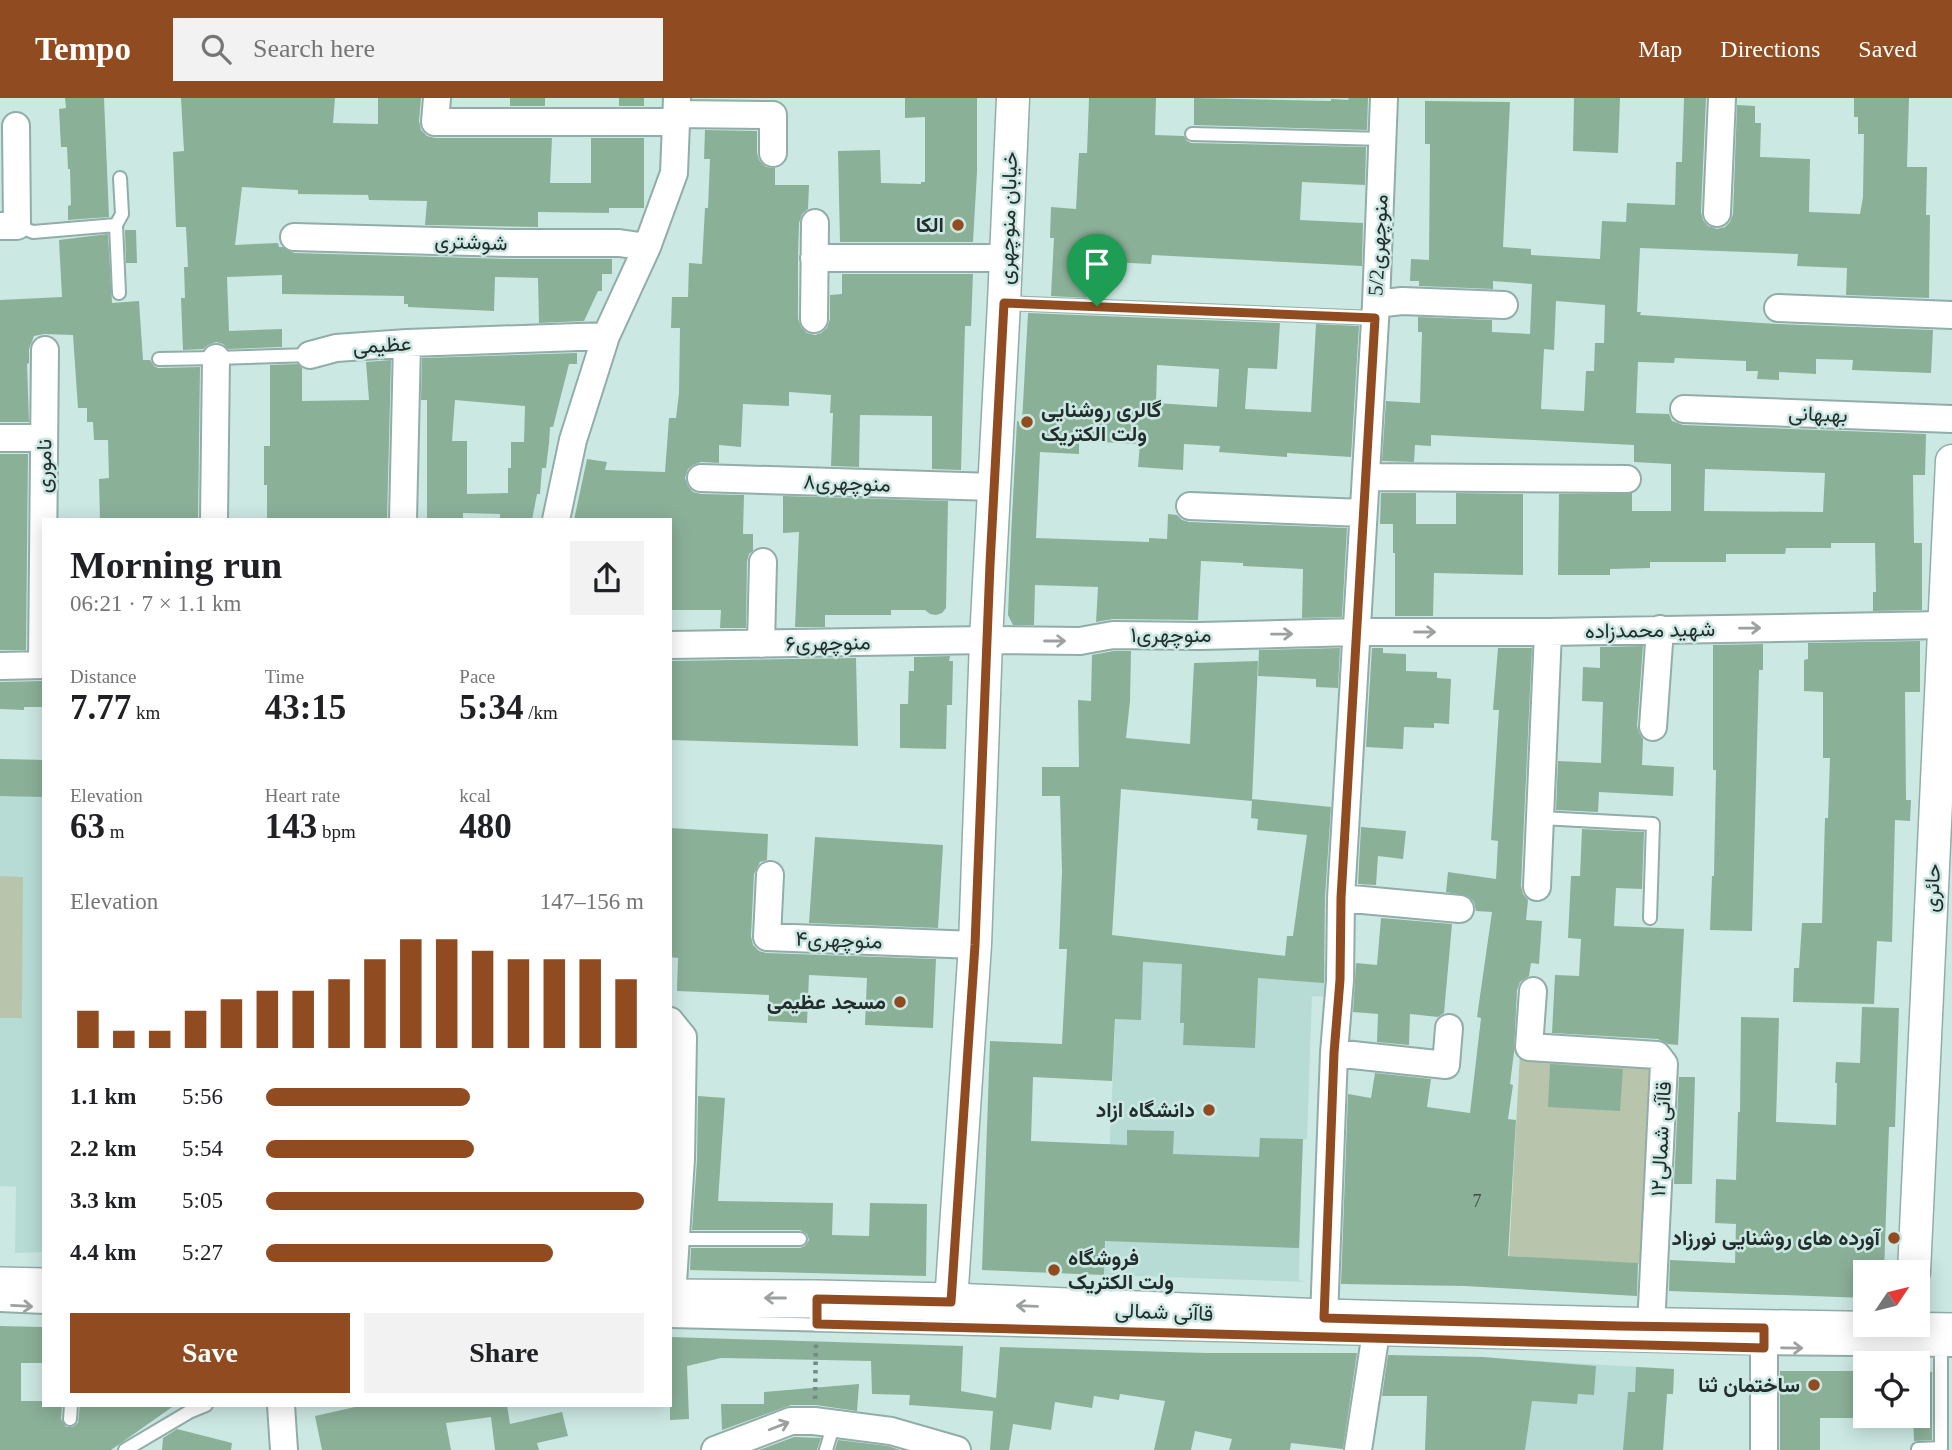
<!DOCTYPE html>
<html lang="en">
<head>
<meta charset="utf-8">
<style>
	:root { --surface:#fff; --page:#f2f2f2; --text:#202124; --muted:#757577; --accent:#904c20 }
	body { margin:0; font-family:"Times New Roman",Vazirmatn,serif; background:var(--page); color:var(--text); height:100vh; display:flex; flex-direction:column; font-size:26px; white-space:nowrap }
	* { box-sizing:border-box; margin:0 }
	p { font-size:23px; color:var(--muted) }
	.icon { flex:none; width:38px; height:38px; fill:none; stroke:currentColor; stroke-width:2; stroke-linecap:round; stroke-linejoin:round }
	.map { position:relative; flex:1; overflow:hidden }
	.drawer { position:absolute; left:42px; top:420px; width:630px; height:889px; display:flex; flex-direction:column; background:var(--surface); border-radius:0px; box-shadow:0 4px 18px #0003 }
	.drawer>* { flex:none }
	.needle { width:46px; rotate:55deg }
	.controls { position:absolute; left:1853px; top:1162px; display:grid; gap:14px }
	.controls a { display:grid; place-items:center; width:77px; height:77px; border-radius:0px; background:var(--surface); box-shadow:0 4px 18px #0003; font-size:35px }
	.pin { position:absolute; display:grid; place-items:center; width:60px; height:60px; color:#fff; margin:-72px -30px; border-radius:50% 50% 50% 0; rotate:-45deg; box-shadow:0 0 7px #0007 }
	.pin .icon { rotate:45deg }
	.round { display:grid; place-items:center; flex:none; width:74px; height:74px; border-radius:0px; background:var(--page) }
	.overview { display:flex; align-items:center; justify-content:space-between; height:119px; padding:0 28px }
	h1 { font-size:38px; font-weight:800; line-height:52px }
	.figures { display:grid; grid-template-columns:repeat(3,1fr); gap:10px; height:119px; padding:7px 28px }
	.figures div { display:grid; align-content:center }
	.figures b { font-size:35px; font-weight:800 }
	.figures small { font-size:19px; font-weight:400 }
	.figures p { font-size:19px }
	.chart { height:196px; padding:14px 28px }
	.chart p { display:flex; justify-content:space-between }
	.chart svg { width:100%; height:126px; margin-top:7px; stroke:var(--accent); stroke-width:6 }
	.primary-button { display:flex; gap:14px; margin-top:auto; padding:14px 28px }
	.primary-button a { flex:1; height:80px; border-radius:0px; background:var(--accent); color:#fff; font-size:28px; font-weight:800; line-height:80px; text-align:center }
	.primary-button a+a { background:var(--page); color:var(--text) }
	ul { padding:0 28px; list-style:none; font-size:23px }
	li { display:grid; grid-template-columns:112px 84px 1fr; align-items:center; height:52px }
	li i { height:18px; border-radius:9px; background:var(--accent) }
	header { display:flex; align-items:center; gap:42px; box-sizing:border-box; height:98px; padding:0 35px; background:var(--accent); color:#fff }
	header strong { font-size:33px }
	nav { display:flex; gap:38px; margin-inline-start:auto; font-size:24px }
	.search { width:490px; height:63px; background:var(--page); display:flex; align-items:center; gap:18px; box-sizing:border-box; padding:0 24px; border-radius:0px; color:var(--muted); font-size:26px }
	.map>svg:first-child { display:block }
	.built { fill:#b7dcd6 }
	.green { fill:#b8c5ac }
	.building { fill:#8bb098; fill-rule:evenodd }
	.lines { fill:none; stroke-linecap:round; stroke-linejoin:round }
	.service-casing { stroke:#92ada9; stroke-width:16 }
	.minor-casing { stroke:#92ada9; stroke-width:30 }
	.tertiary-casing { stroke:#92ada9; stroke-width:35 }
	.secondary-casing { stroke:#92ada9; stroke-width:40 }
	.path { stroke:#758985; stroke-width:4.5; stroke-dasharray:3.5 5; stroke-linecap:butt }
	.service { stroke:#fff; stroke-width:12 }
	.minor { stroke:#fff; stroke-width:26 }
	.tertiary { stroke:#fff; stroke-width:32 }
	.secondary { stroke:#fff; stroke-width:37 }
	.oneway { stroke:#9ca1a0 }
	.route-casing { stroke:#fff; stroke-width:14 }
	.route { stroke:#904c20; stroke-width:9 }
	.poi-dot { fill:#904c20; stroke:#cce8e3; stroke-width:2.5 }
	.labels { text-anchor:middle; stroke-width:5; stroke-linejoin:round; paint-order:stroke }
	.number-label { font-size:18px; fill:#3d4e47 }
	.street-label { font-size:21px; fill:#232e2c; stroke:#cce8e3 }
	.poi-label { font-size:21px; font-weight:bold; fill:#232e2c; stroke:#cce8e3; text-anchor:end }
</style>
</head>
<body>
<header>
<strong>Tempo</strong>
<div class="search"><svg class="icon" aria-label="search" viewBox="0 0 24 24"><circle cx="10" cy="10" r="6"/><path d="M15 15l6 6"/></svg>Search here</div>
<nav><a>Map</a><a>Directions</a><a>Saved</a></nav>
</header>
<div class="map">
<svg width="1952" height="1352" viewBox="0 0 1952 1352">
	<rect width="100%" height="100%" fill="#cce8e3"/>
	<!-- built -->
	<path class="built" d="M0,661l44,1v492l-29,1 1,-66 -16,-1z
		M1119,838l209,25 -1,36 -15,-1 -5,143 -5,1 -3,140 6,2 -201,-7z
		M1537,1263l137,8 -1,25h-6l-4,56h-138z"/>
	<!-- green -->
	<path class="green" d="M0,778l23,1 -1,141h-22z
		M1520,954l134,16 -10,196 -135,-8z"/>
	<!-- building -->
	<path class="building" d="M65,0h39l5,119 -41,3v-14l3,-1 -1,-36h-2l-1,-22h-6l-2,-38 7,-1z
		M181,0h154l-2,25 45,1v-26h43l-2,23 2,9 6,6 8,2h117l-2,45h41v-45h53v70h-35v5l-71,-1v15l-113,-2 2,-24 -58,-1 -1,-5 -70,-1v-4l-56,-3 -7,58 43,-2 1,4h4l11,6 215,6h103v15h-10v17h-4l-14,30 -45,2 -1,-45 -43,-1 -1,34 -86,-4v-3h-4v-8l-122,-2v-19l-55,2 2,54 53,-2v18l-54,2 -5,-5 -7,-2 -8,3 -5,4 -20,1 -2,-52h4l-1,-31h4l-2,-40h-10l-3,-75 11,-1z
		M510,0h35v8h-35z
		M619,0h25v8h-25z
		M905,0h72v74l-4,70h-133l-2,-91 42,-1 1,33 40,1v-2h4v-65l-20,1z
		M1089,0h67l-1,37 29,1 3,5 4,2 175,4 -1,38 -63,-3 -2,38 63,3 -1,43 -210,-11 -1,9 -61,-3 -3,37 -36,-2 3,-58h-4l1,-31 25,2 3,-56h8z
		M1194,0l137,3v-2l17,1 1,-2h19l-1,32 -173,-5z
		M1574,0h46l-2,55 -45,-2z
		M1684,0h22l-5,114 2,8 5,6 9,3 8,-2 5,-5 3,-8 4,-109 18,1v17h6l-1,34 50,2 -1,53 51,2 3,-17 1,-63h-6v-17h-4v-19h55l-2,69h20l-1,48h4l-1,83 -83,-3 1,-27 -50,-2 1,-12 -158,-6 -3,64h4l-1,3 137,9 156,6 -2,43 -79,-3 1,-10 -37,-1v15l-37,-2v8l-22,-1 1,-8h-12v-10l-71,-3 -1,5 -36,-1 -2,51 33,1 3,7 11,4 243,9 -1,41h-12l1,68h8v67l-49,1v-19h3l-1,-49h-44v5h-45l-1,6h-59v8h-76v6l-40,1v6h-52l1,-81 73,-1v18h39v-47l-37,-2v-17l-203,-10v11l-16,-1 -1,17 -32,-1 4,-60 34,2 2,-71h-4v-15l74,3v12l38,2 2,-50 -39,-3v8l-74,-3v-5h-9l1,-22 18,1 1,-116h-5v-43l85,1 -7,145 28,2v6l69,4 2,-38 24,1 1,-19 48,2 1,-43h6zM1556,203l49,4 -1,38h-9l-1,28h-8l-2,40 -43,-2 3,-60 10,1zM1705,371l120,4 -2,39 -119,-1z
		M705,32l52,1v22l2,7 7,7 9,1v17h34l-1,24 -6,5 -3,9 -1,34v62l3,8 6,6 8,2 6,-2 6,-5 3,-9v-24l12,-1v-20h131l-2,52h-6l-4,144 -29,-1v-53l-72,-1 -1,52 -28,-1 2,-53h-3l1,-18 -42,-3v14l-46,-2 -2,43 -22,-2v18l-18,-1 -8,3 -5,4 -3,9 3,8 5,6 8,2 43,1 -1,39h10v17l-4,3 -2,8 -1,66h-26l1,-18h-51v-90h-96l13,-61 20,3 -2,8 60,2 4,-54h7l3,-25 1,-65h-9l1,-31h16l1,-34 13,1 3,-56h3l2,-49h-6z
		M125,132h11l1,33h-11z
		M108,136l4,69 27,-2 4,59h7l4,6 4,2 42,-1 -2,153h-98l-1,-41 10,-1 -1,-38h-14l-1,-18h-6v-14h-9l-5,-73 -29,-1 -10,2 -5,13v14l-2,1 2,58h-29v-122l62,-3 -3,-57z
		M1028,215l252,10 -3,46 -29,-1 -3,41 66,3 5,-88 43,2 -8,131 -64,-4v4l-68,-5 1,-6 -36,-2 -1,26 -45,-3 2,-23 -61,-3v13l-39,-2 -4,86 113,4v-4l18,1 1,-25 9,1 5,5 7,2 158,6 -5,89 -40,1 1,-49 -60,-3v-3l-42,-2 -3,59 -85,-1 -17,3 2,-35 -63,-2 -1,40h-21l-5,-10 3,-78 6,-116 5,1zM1157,267l62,4 -2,38 -61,-4z
		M577,255v11h-8l-16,63h-3l-1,16 -3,25h-4l-2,26h-3l-5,26h-32v-6l-37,-1v7h-36v-120h-6l1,-42zM455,302l70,6 -1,36h-13v26h-3v25l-41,1v-53h-15z
		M391,262l-4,160h-120v-35h-3v-39h6v-81l28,-1 4,4v33l67,-1 -3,-38z
		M0,356h28l-2,196h-26z
		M1381,395h35v31h40v-31l67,1v81l-89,-2 -1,43h-38v-63h-2v-29h-13z
		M783,398l165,5 -2,107 -4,5 -6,2 -6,-1 -5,-4h-34v5h-66v12h-30l4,-95 -16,1z
		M1920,543v51h-15l1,108h5l-1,21 -15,-1 -3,122 -15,-1 -3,63 -81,-2 1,-34h5l3,-45h20l3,-105h3l2,-60h-7v-66l-19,-1v-31l4,-1v-16z
		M1763,546v26h-4l-7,261 -42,-1 2,-54h2l2,-106h-3v-125z
		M1643,548l-6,80 2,7 4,6 -1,26 32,2 -1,29 -74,-4 -1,20 -42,-2 2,-49 43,2 2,-61 -21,-1 1,-34 17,1v-21z
		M1340,550l-2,40 -22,-1v-8l-58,-3 1,-26z
		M1372,550h11v5l23,1v17l31,1v6l14,1 -2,45 -15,-1v5l-30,-1 -1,22 -37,-2z
		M1498,550h34l-11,238 2,8 5,6 -2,20 16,1 -3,43 -8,-1 -2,13 -9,6 -3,8 -3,62 -4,32 3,1 -5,34 8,1 -8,136 130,7 -1,33 -172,-10 -124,-2 7,-190 23,4 4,-25 56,6 -4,28 43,6 11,-95 -4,-1 15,-105 -16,-1 -2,-9 -6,-6 -22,-4 2,-20 48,7 2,-38 -7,-1 8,-130h-6z
		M1114,553h17l-1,50 -4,37 64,6 4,-81 64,-2 -6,140 -131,-12 -9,146 173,21 2,-20h6l14,-101 -50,-5 1,-11 -7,-1 1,-19 79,8 -6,90 -1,86 -66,-5 -3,70 -72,-3 1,-22h-4l2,-59 -39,-2 -2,58 -26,-1 -3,62 -79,-4 -2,64 96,4v-15l47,1 -1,23 86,3 1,-19 43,1 -4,109 -194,-7 -1,34 -122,-5 8,-229 72,3 5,-95h-8l3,-77 -2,-76h-18v-29h37l-1,-67 13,1 1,-46z
		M950,558l-1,5h4l-1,44h-5l-1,44 -46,-1v-44h8l1,-33h5v-14z
		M856,560l2,88 -188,-6v-79z
		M44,583v26h-20v3l-24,-1v-27z
		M0,661l44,1v37l-44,-1z
		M1361,729l45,4 -3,28 -25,-3 -2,29 -18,-1z
		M670,730l98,6 -1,26 -7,2 -6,12 -3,62 2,9 6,6 7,2 170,6 -3,69 -68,-3 2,-47 -58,-3 -2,48 -39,-2 1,-26 -92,-4 1,-33 -8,-1z
		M1582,731l62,3 -2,57 -26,-1 -2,38 70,3 -6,116 -10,-1 -10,-5 -106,-6 3,-58 24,1 2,-37 -13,-1 3,-62h9z
		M815,739l128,8 -5,83 -129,-5z
		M1381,820l71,6 -8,89 -6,4 -28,-3 -1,31 -32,-3 1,-28 -25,-2 3,-49 21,2z
		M1862,909l37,1 -4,119h-6l-5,145h-18v26l-197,-7 1,-31 65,3 1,-39 -21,-1 1,-44 20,1 2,-68h2l1,-95 38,1 -3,104 60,3 1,-42h-2l1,-21 24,1z
		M1550,966l73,5 -3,42 -72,-4z
		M1679,979h16l-3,107h-18z
		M698,998l27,2 -7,103 115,2 -1,32 37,1 1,-33 57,1 -1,72 -236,-6 1,-22h109l5,-2 4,-6 -2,-6 -7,-4h-108l5,-70z
		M0,1228l44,1v36h-23v38h23v4h18l-1,14 5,8h7l5,-4 2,-18h95l-64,45h-111z
		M670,1239l293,9 -2,45 35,7 4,-51 206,6h151l-14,96 -52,-6 -1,7h-61l3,-11 -37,-8 -4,19h-37l11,-49 -45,-7 -1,6 -25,-4 -2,12 -37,-6 -4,28 -38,-6 -4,26h-19l3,-39 -84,-6 1,-10 -38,-1 -1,-33 -150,-3 -34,8 2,53 -19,1z
		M1388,1257l95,2 113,9 -2,29 -16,-1 -1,10 -45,-3 -7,49h-100l2,-54h-45z
		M1636,1269l38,2 -1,25h-6l-4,56h-40l5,-58h7z
		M1780,1273h86v27h-13v20h-33v32h-40z
		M1918,1274h14v68l-18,1 -1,-25h5z
		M859,1286l-2,27 -41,-6h-25l-69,25 -1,-26h43v-12z
		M364,1307h143l3,19 52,-12 6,24 -31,7 2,7h-44l-4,-33 -45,6 5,27h-129l-7,-34z
		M177,1331l55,14 -1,7h-69l1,-12z
		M794,1339l27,1 -4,12h-58z
		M838,1342l50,6 12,4h-65z"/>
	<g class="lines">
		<defs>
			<path id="service" d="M1192,36l191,5
				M116,127l6,-11 -2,-36
				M17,128l16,6 83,-7 3,68
				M1005,205l370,15
				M159,261l57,-1 94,-3
				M1541,720l112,6 -3,94
				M676,1141h124
				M0,1207l44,2
				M670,1223l1094,27 188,2
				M70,1321l1,-14
				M1918,1351l23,-1v-98
				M125,1352l64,-38 17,-7
				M826,1352l8,-27"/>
			<path id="minor" d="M437,0l-2,24h242
				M677,16l96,1v38
				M1717,115l5,-115
				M0,128h17l-1,-100
				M294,139l215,6h110l28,4
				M814,160h192
				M1376,206l26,-3 102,4
				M1778,210l174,7
				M814,221l1,-96
				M310,257l26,-7 71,-5 199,-7
				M1684,311l268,10
				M0,340h44
				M1366,379l261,2
				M701,380l293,9
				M1190,408l173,7
				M214,422l2,-162
				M403,422l4,-177
				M556,422l17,-80 33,-104 41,-89 27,-74 3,-75
				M761,546l2,-82
				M670,547l316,-5 94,1 33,-6 87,1 156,-4h192l396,-7
				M42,567l3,-315
				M0,568l44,-1
				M1653,629l7,-98
				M770,777l-3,62 208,8
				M1537,789l11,-255
				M1341,800l119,11
				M1533,893l-4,56 128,8 7,9 -13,263
				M670,923l13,16 -2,122 -9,139
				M1334,955l112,12 3,-37
				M1324,1220l10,-265 6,-73 1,-82 35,-594 8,-206
				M1764,1230v122
				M281,1307l3,45
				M715,1352l76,-29h23l77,10 66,19
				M1358,1352l20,-131"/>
			<path id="tertiary" d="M1914,1174l38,-811
				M951,1204l24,-357 11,-305 18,-337 9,-205"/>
			<path id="secondary" d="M0,1188l44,1
				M670,1200l147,1 134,3 373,16 295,8 333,6"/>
		</defs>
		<!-- service casing -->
		<use href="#service" class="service-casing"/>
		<!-- minor casing -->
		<use href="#minor" class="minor-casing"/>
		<!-- tertiary casing -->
		<use href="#tertiary" class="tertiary-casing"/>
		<!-- secondary casing -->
		<use href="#secondary" class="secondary-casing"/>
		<!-- path -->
		<path class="path" d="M815,1301l1,-57"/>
		<!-- service -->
		<use href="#service" class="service"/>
		<!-- minor -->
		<use href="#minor" class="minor"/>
		<!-- tertiary -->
		<use href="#tertiary" class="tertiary"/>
		<!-- secondary -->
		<use href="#secondary" class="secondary"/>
	</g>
	<!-- one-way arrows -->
	<defs><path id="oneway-shaft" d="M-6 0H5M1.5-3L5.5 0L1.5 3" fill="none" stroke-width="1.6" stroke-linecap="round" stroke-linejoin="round" transform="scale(1.75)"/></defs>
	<g class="oneway">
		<use href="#oneway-shaft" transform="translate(1750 530) rotate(-1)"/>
		<use href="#oneway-shaft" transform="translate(1425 534)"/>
		<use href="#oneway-shaft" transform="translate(1282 536) rotate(-1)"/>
		<use href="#oneway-shaft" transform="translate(1055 543)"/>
		<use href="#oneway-shaft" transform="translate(775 1200) rotate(-180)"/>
		<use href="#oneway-shaft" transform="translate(22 1208) rotate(3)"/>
		<use href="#oneway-shaft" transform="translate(1027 1208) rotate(-178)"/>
		<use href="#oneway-shaft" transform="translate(1792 1250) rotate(1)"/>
		<use href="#oneway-shaft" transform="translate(779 1328) rotate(-21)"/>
	</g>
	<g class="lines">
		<defs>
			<path id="route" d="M1004,205l371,15 -34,580 -1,82 -6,73 -10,265 295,8 145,2v20l-947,-24v-25l134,3 24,-357 15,-381z"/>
		</defs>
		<!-- route casing -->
		<use href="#route" class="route-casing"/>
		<!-- route -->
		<use href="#route" class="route"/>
	</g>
	<!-- markers -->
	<g class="poi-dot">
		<circle cx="958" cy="127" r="7"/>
		<circle cx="1027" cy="324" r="7"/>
		<circle cx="900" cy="904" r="7"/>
		<circle cx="1209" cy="1012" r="7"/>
		<circle cx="1894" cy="1140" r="7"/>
		<circle cx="1054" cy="1172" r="7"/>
		<circle cx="1814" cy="1287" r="7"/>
	</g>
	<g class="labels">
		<!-- number labels -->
		<g class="number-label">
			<text x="1477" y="1109">7</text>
		</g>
		<!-- street labels -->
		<g class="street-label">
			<text transform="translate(1008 120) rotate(-88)" y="7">خیابان منوچهری</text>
			<text transform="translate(471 144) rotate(2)" y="7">شوشتری</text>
			<text transform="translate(1378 147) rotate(-87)" y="7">5/2منوچهری</text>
			<text transform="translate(382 247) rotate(-4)" y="7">عظیمی</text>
			<text transform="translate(1818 316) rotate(2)" y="7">بهبهانی</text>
			<text transform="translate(44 368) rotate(-89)" y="7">ناموری</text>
			<text transform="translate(847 385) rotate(2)" y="7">منوچهری۸</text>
			<text transform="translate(1650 532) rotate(-1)" y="7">شهید محمدزاده</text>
			<text x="1171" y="544">منوچهری۱</text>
			<text transform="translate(828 545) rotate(-1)" y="7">منوچهری۶</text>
			<text transform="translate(1932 790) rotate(-87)" y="7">حائری</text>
			<text transform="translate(839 842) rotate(2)" y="7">منوچهری۴</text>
			<text transform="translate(1661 1041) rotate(-87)" y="7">قاآنی شمالی۱۲</text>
			<text transform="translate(1164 1214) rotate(2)" y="7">قاآنی شمالی</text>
		</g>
		<!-- poi labels -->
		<g class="poi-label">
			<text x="944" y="134">الکا</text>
			<text x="1041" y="319" text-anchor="start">گالری روشنایی<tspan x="1041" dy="24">ولت الکتریک</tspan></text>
			<text x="886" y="911">مسجد عظیمی</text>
			<text x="1195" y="1019">دانشگاه ازاد</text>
			<text x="1880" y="1147">آورده های روشنایی نورزاد</text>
			<text x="1068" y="1167" text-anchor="start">فروشگاه<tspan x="1068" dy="24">ولت الکتریک</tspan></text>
			<text x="1800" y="1294">ساختمان ثنا</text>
		</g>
	</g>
</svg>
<div class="controls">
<a><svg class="needle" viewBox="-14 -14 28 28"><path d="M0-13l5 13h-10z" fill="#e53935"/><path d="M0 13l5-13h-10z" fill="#757577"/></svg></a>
<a><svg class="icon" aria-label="locate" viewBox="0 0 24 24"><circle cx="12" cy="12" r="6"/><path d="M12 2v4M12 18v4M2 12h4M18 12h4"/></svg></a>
</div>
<div class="pin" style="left:1097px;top:208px;background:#1e9e55"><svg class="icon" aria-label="arrive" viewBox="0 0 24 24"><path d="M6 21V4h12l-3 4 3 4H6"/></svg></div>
<section class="drawer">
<div class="overview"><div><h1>Morning run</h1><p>06:21 · 7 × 1.1 km</p></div><a class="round"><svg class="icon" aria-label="share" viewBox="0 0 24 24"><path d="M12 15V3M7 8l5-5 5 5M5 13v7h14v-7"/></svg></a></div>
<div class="figures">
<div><p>Distance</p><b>7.77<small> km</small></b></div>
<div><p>Time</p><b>43:15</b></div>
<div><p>Pace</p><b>5:34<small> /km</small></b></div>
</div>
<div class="figures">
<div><p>Elevation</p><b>63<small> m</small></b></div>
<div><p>Heart rate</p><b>143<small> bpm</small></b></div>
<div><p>kcal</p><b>480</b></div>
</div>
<div class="chart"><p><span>Elevation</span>147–156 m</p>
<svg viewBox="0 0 160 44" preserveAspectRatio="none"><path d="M5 44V31M15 44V38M25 44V38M35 44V31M45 44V27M55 44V24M65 44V24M75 44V20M85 44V13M95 44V6M105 44V6M115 44V10M125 44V13M135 44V13M145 44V13M155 44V20"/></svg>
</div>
<ul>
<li><b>1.1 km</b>5:56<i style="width:54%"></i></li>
<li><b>2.2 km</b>5:54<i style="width:55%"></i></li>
<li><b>3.3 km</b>5:05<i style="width:100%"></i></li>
<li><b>4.4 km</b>5:27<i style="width:76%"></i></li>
</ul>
<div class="primary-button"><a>Save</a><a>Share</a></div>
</section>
</div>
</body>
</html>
